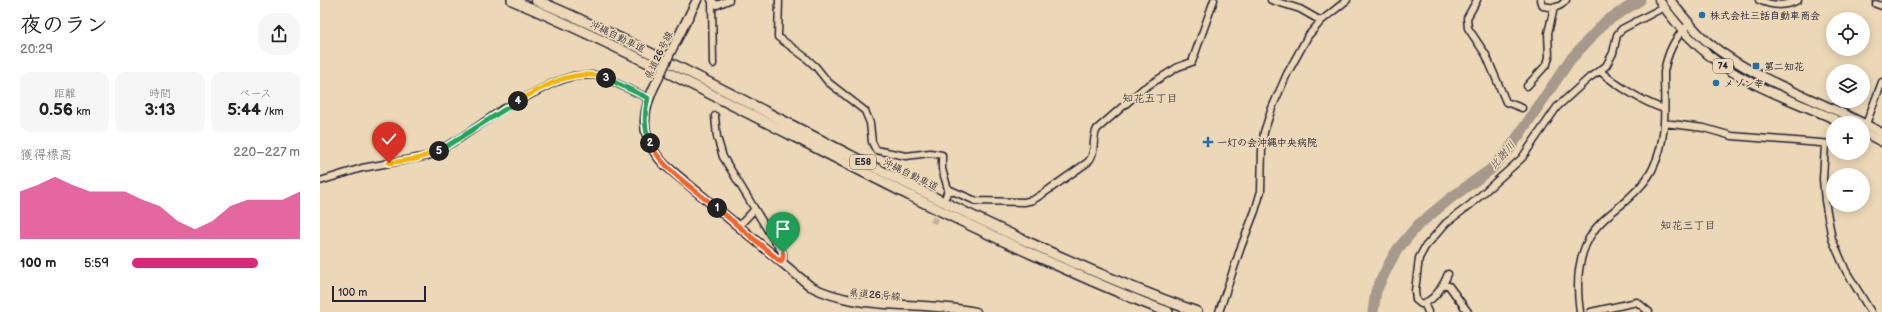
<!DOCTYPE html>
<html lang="ja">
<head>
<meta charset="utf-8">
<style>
	:root { --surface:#fff; --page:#f6f6f6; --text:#222; --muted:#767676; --accent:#db2777 }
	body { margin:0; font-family:"Balsamiq Sans","Klee One",sans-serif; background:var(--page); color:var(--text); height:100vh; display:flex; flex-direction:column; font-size:15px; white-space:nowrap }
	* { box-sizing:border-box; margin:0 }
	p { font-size:13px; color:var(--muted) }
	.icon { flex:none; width:22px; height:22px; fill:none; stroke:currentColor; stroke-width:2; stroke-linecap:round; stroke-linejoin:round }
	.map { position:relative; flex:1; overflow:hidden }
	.side { display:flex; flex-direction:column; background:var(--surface); width:320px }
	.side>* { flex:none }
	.tools { position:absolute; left:1506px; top:12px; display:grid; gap:8px }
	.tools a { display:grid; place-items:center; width:44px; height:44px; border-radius:50%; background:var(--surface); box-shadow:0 2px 10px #0003; font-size:20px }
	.scale { position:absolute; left:12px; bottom:10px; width:94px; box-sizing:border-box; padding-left:4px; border:2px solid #22223b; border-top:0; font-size:11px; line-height:14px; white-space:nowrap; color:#22223b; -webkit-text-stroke:3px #ecd8b6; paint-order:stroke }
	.pin { position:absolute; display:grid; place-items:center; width:34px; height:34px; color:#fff; margin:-41px -17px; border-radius:50% 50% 50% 0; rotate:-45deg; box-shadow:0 0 4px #0007 }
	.pin .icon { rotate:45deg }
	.km { position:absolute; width:20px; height:20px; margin:-10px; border-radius:50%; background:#222; color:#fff; font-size:11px; line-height:20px; text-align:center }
	.round { display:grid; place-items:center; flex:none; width:42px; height:42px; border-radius:16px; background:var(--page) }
	.overview { display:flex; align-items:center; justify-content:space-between; height:68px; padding:0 20px }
	h1 { font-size:22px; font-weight:600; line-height:30px }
	.metrics { display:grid; grid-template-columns:repeat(3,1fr); gap:6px; height:68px; padding:4px 20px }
	.metrics div { display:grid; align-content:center; border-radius:10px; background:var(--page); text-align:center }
	.metrics b { font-size:17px; font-weight:600 }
	.metrics small { font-size:11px; font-weight:400 }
	.metrics p { font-size:11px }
	.chart { height:112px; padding:8px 20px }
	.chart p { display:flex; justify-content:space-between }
	.chart svg { width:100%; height:72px; margin-top:4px; fill:var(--accent); opacity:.7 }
	ul { padding:0 20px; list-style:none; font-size:13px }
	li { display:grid; grid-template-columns:64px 48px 1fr; align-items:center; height:30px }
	li i { height:10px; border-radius:5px; background:var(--accent) }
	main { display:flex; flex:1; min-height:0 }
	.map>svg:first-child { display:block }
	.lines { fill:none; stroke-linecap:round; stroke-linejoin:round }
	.river { stroke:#a7998c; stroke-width:11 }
	.minor-tunnel { stroke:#c4b49d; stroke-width:6; stroke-dasharray:6 3; stroke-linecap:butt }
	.minor-casing { stroke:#22223b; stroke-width:9 }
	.major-casing { stroke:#22223b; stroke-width:11 }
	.highway-casing { stroke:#22223b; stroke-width:12 }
	.minor { stroke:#ecd8b6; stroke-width:6 }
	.major { stroke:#ecd8b6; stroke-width:8 }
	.highway { stroke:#ecd8b6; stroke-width:9 }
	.major-bridge-casing { stroke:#22223b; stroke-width:11; stroke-linecap:butt }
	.major-bridge { stroke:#ecd8b6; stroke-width:8 }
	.split-1-casing { stroke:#fff; stroke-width:8 }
	.split-2-casing { stroke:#fff; stroke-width:8 }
	.split-3-casing { stroke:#fff; stroke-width:8 }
	.split-4-casing { stroke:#fff; stroke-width:8 }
	.split-5-casing { stroke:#fff; stroke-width:8 }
	.split-6-casing { stroke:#fff; stroke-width:8 }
	.split-1 { stroke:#f0652b; stroke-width:5 }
	.split-2 { stroke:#f0652b; stroke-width:5 }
	.split-3 { stroke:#22a559; stroke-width:5 }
	.split-4 { stroke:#f5b400; stroke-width:5 }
	.split-5 { stroke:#22a559; stroke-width:5 }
	.split-6 { stroke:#f5b400; stroke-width:5 }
	.poi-dot { fill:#1f6fb2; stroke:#ecd8b6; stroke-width:1.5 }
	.labels { text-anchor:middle; stroke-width:3.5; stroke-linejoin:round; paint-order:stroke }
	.shield { fill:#ecd8b6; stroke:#5f5960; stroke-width:1 }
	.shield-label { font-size:9px; font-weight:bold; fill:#22223b }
	.poi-label { font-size:10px; font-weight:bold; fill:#22223b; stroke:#ecd8b6; text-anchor:start }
	.street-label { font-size:10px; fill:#22223b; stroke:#ecd8b6 }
	.neighbourhood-label { font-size:11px; fill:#22223b; stroke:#ecd8b6 }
	.water-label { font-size:11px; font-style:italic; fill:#4a4653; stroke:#ecd8b6 }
</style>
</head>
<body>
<main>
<section class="side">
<div class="overview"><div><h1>夜のラン</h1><p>20:29</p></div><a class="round"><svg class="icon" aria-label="share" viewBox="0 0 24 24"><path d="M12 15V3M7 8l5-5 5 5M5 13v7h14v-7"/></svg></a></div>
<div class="metrics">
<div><p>距離</p><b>0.56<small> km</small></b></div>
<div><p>時間</p><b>3:13</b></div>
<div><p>ペース</p><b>5:44<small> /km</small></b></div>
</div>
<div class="chart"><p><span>獲得標高</span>220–227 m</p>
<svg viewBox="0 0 160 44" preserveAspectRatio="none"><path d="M0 44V15L10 11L20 6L30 11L40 15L50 15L60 15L70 20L80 24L90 33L100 38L110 33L120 24L130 20L140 20L150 20L160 15V44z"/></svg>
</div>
<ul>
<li><b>100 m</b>5:59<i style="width:75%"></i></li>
</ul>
</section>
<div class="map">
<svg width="1562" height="312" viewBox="0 0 1562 312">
	<rect width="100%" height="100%" fill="#ecd8b6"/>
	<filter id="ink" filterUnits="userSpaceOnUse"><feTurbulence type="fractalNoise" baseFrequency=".025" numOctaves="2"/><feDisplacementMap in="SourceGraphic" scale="8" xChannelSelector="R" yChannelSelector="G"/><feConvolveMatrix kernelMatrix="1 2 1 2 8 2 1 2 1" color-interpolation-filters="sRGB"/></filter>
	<g filter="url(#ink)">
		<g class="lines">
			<!-- river -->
			<path class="river" d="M1053,312l3,-21 13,-27 8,-14 21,-25 34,-28 38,-27 18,-19 62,-91 35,-38 35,-22"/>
			<!-- minor-tunnel -->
			<path class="minor-tunnel" d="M613,223l8,-17"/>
			<defs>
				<path id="minor" d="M391,0l6,5 12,-5
					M459,0l-1,37 27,20 11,10 12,15 37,29 5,12 2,19 4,8 30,6 24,-3 12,2v14l6,20 -2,7
					M951,0l29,9 21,12
					M1157,0l-10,18 1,10 18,27 20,47 16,6
					M1221,0l2,6c10,2 16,3 23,-6
					M1439,0c14,6 25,7 39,0
					M392,2l1,62
					M1556,4l6,2
					M1280,71c16,14 43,31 64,38
					M1207,86l20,-22 2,-7 -1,-24 6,-25
					M395,116l2,21 6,20 47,77 13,19v5l-2,4
					M1344,123l40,5 28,8 101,8
					M1546,124l16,-42
					M1505,145l-2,34 2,22 7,38 14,32 25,41
					M0,181l42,-13 66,-12 31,-17 44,-30 50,-26 20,-7 22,-1 8,2 45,21
					M628,189l28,12 48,1 9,-2 11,-7 44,-31c9,-10 3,-22 9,-33l47,-41 34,-21 14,-5 22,-62
					M419,226l15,-16
					M1128,274c-5,12 -13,27 -27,30l-5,-4 -1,-9 4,-33 6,-11 21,-24 24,-18 52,-47 35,-51 32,-29 17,-12 7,-13 4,-18 5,-6 42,-22
					M1124,284l5,2 19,26
					M1104,303l4,9
					M899,312l22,-65 14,-36 6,-20 1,-42 2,-17 8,-24 15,-34 21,-38 13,-15 26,-21
					M1260,312c-4,-27 -3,-57 13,-80 7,-11 18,-19 28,-27 12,-11 25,-22 32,-37 15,-30 11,-63 11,-96 3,-17 9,-32 22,-45
					M1271,312l46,-10 12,10"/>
				<path id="major" d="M1339,0c22,32 50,60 84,78 32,18 67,29 100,45
					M1350,0c12,15 24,31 39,43 51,41 116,58 173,90
					M350,53l27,-53
					M338,79c-17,32 -20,58 7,86l145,121c49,26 111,14 166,26
					M1543,132l19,10"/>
				<path id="highway" d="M192,0c178,76 345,175 522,255 44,20 89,40 134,57
					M216,0c108,46 211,103 316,156 112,57 226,113 345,156"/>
			</defs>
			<!-- minor casing -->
			<use href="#minor" class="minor-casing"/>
			<!-- major casing -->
			<use href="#major" class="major-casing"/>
			<!-- highway casing -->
			<use href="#highway" class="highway-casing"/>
			<!-- minor -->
			<use href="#minor" class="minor"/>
			<!-- major -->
			<use href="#major" class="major"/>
			<!-- highway -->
			<use href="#highway" class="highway"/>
			<defs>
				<path id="major-bridge" d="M338,79l12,-26"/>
			</defs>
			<!-- major-bridge casing -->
			<use href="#major-bridge" class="major-bridge-casing"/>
			<!-- major-bridge -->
			<use href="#major-bridge" class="major-bridge"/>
		</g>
	</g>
	<g class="lines" filter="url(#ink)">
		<defs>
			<path id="split-1" d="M397,208l64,54 2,-4v-5"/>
			<path id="split-2" d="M330,143c13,27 44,46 67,65"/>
			<path id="split-3" d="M286,78l42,20c-4,15 -4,30 2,45"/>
			<path id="split-4" d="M198,101c27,-15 57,-34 88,-23"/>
			<path id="split-5" d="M119,151l79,-50"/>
			<path id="split-6" d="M69,163l27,-4 23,-8"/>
		</defs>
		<!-- split-1 casing -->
		<use href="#split-1" class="split-1-casing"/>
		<!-- split-2 casing -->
		<use href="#split-2" class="split-2-casing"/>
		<!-- split-3 casing -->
		<use href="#split-3" class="split-3-casing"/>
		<!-- split-4 casing -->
		<use href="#split-4" class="split-4-casing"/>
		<!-- split-5 casing -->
		<use href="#split-5" class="split-5-casing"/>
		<!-- split-6 casing -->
		<use href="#split-6" class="split-6-casing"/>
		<!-- split-1 -->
		<use href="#split-1" class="split-1"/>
		<!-- split-2 -->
		<use href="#split-2" class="split-2"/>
		<!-- split-3 -->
		<use href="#split-3" class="split-3"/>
		<!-- split-4 -->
		<use href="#split-4" class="split-4"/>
		<!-- split-5 -->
		<use href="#split-5" class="split-5"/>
		<!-- split-6 -->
		<use href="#split-6" class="split-6"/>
	</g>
	<!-- markers -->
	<g class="poi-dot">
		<circle cx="1382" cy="15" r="4"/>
		<rect x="1432" y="62" width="8" height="8" rx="2"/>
		<circle cx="1396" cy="83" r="4"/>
		<path d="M886 136h4v4h4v4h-4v4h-4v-4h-4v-4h4z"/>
	</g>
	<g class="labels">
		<!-- shield labels -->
		<g class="shield">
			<rect x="1393" y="59" width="20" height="14" rx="3"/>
			<rect x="530" y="155" width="26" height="14" rx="3"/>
		</g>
		<g class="shield-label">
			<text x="1403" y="69">74</text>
			<text x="543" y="165">E58</text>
		</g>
		<!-- poi labels -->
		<g class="poi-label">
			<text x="1390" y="19">株式会社三話自動車商会</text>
			<text x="1444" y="70">第二知花</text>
			<text x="1404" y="87">メゾン幸</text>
			<text x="897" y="146">一灯の会沖縄中央病院</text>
		</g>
		<!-- street labels -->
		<g class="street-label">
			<text transform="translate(298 36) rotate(26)" y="4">沖縄自動車道</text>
			<text transform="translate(338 55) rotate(-64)" y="4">県道26号線</text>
			<text transform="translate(591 174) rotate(26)" y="4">沖縄自動車道</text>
			<text transform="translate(555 294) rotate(5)" y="4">県道26号線</text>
		</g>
		<!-- neighbourhood labels -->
		<g class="neighbourhood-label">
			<text x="830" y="102">知花五丁目</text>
			<text x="1368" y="229">知花三丁目</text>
		</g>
		<!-- water labels -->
		<g class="water-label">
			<text transform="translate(1182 155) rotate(-49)" y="4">比謝川</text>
		</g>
	</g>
</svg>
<div class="tools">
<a><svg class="icon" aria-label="locate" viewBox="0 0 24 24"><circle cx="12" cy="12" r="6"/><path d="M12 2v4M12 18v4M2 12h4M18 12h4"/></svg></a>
<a><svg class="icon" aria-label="layers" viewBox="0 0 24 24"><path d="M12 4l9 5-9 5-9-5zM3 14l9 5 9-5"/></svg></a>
<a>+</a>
<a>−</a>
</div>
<div class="scale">100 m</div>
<div class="pin" style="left:463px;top:253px;background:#1e9e55"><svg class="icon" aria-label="arrive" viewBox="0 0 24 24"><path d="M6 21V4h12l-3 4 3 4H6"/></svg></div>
<div class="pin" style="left:69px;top:163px;background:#d93025"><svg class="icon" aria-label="check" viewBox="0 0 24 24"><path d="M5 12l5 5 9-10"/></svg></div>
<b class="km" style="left:397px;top:208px">1</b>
<b class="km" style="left:330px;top:143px">2</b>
<b class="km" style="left:286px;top:78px">3</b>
<b class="km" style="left:198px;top:101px">4</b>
<b class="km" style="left:119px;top:151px">5</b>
</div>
</main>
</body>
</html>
